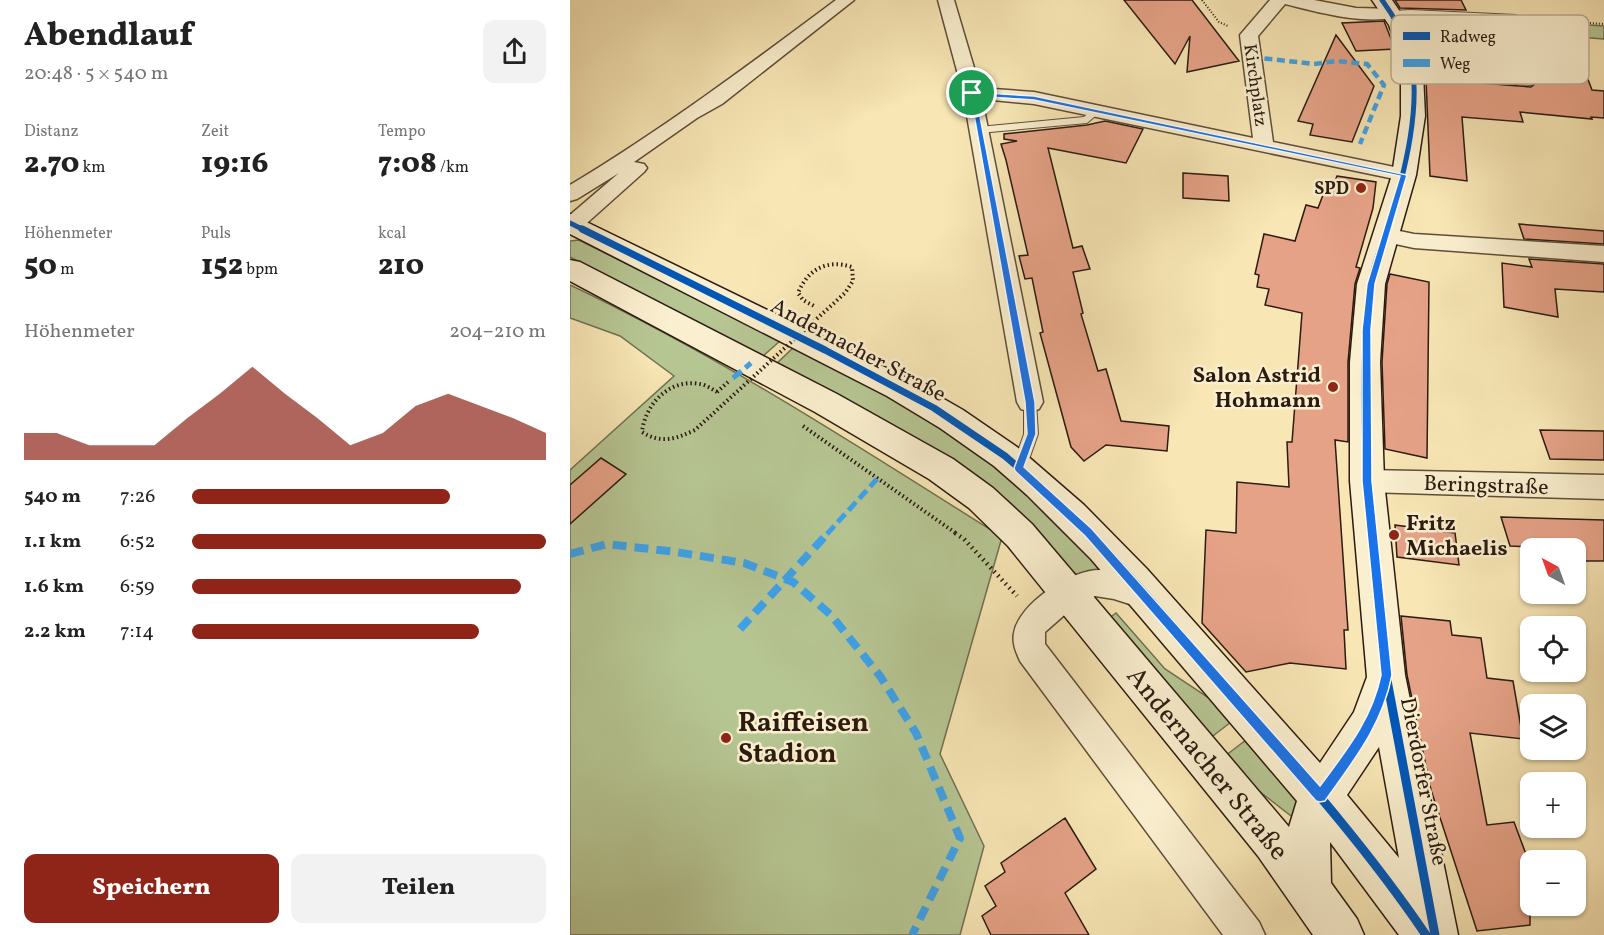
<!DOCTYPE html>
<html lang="de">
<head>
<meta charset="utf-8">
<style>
	:root { --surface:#fff; --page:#f2f2f2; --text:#222; --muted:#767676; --accent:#8f2418 }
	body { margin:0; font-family:Vollkorn,serif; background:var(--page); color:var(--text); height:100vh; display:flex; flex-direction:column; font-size:22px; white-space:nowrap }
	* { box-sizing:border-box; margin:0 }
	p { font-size:20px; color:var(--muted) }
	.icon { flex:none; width:33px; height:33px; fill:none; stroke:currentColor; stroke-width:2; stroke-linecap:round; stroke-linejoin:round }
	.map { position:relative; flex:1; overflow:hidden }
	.side { display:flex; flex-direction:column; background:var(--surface); width:570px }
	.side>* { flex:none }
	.needle { width:39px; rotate:319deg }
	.buttons { position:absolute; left:950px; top:538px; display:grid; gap:12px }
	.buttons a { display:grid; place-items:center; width:66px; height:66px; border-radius:12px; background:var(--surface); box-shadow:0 2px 4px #0004; font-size:30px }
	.pin { position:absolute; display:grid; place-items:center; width:51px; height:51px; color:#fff; margin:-26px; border:3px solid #fff; border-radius:50%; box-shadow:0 2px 6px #0007 }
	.round { display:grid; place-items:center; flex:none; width:63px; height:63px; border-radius:12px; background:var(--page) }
	.overview { display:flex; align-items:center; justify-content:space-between; height:102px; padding:0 24px }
	h1 { font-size:33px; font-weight:800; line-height:45px }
	.metrics { display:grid; grid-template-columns:repeat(3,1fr); gap:9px; height:102px; padding:6px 24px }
	.metrics div { display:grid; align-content:center }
	.metrics b { font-size:30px; font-weight:800 }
	.metrics small { font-size:16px; font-weight:400 }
	.metrics p { font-size:16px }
	.chart { height:168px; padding:12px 24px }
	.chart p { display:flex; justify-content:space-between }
	.chart svg { width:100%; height:108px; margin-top:6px; fill:var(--accent); opacity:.7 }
	.action { display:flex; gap:12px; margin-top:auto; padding:12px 24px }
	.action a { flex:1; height:69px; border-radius:12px; background:var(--accent); color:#fff; font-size:24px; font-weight:800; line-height:69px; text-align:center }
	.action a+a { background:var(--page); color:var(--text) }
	ul { padding:0 24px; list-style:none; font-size:20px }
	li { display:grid; grid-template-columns:96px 72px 1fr; align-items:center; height:45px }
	li i { height:15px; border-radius:8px; background:var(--accent) }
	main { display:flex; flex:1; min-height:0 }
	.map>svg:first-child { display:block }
	.green { fill:#b6c693; stroke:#707052; stroke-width:1.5 }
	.building { fill:#e6a287; stroke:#2b1b10; stroke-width:1.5 }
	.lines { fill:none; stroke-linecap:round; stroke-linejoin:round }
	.lane-casing { stroke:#5e4e39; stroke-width:2 }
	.street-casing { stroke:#5e4e39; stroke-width:3 }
	.secondary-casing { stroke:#2b1b10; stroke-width:3 }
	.path-far2 { stroke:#2b1b10; stroke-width:2; stroke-dasharray:1 2; stroke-linecap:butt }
	.path-far1 { stroke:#2b1b10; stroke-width:4; stroke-dasharray:1.5 3; stroke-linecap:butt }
	.path { stroke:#2b1b10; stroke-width:4.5; stroke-dasharray:1.5 4; stroke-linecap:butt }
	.lane { fill:#faefcf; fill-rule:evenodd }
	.street { fill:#faefcf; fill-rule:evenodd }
	.secondary { fill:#faefcf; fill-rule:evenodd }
	.path-bridge { stroke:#2b1b10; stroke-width:4; stroke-dasharray:1.5 3; stroke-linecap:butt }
	.quiet-far2 { stroke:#3ea2ea; stroke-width:4.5; stroke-dasharray:8 4.5; stroke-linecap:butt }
	.quiet-far1 { stroke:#3ea2ea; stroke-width:5; stroke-dasharray:11 5; stroke-linecap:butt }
	.quiet { stroke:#3ea2ea; stroke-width:8; stroke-dasharray:14 8; stroke-linecap:butt }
	.cycleway-far2-casing { stroke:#faefcf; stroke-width:8 }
	.cycleway-far1-casing { stroke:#faefcf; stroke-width:10 }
	.cycleway-casing { stroke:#faefcf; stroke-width:13 }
	.cycleway-far2 { stroke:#0057b8; stroke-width:5 }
	.cycleway-far1 { stroke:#0057b8; stroke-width:7 }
	.cycleway { stroke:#0057b8; stroke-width:9 }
	.route { fill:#1a73e8; stroke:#fff; stroke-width:1.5; fill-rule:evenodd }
	.poi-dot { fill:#8f2418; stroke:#faefcf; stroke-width:2 }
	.labels { text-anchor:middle; stroke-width:5; stroke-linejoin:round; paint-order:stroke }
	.far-street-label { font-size:18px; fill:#2b1b10; stroke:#faefcf }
	.far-poi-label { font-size:18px; font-weight:bold; fill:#2b1b10; stroke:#faefcf; text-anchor:end }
	.street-label { font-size:22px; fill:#2b1b10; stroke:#faefcf }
	.poi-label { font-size:22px; font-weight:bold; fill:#2b1b10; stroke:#faefcf; text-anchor:end }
	.near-poi-label { font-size:27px; font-weight:bold; fill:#2b1b10; stroke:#faefcf; text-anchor:start }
	.near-street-label { font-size:27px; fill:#2b1b10; stroke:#faefcf }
	.key { fill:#faefcf; stroke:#bcaf96; stroke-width:1.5 }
	.key-label { font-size:16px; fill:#2b1b10 }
</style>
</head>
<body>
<main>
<section class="side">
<div class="overview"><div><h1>Abendlauf</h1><p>20:48 · 5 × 540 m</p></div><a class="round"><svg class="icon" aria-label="share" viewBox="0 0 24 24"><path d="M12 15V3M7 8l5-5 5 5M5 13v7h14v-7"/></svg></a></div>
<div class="metrics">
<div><p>Distanz</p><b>2.70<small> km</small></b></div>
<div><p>Zeit</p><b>19:16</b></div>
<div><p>Tempo</p><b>7:08<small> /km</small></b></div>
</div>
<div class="metrics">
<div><p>Höhenmeter</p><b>50<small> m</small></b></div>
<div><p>Puls</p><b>152<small> bpm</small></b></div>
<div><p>kcal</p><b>210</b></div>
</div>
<div class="chart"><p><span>Höhenmeter</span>204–210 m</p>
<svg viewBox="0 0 160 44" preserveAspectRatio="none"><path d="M0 44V33L10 33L20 38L30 38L40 38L50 27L60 17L70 6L80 17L90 27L100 38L110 33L120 22L130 17L140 22L150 27L160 33V44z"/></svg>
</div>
<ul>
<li><b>540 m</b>7:26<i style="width:73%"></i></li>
<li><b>1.1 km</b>6:52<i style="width:100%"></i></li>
<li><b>1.6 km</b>6:59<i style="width:93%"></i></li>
<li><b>2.2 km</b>7:14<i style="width:81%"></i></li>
</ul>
<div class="action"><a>Speichern</a><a>Teilen</a></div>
</section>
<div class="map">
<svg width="1034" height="935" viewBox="0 0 1034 935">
	<rect width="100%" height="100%" fill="#f8e6b5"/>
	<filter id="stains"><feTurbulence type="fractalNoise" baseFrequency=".00333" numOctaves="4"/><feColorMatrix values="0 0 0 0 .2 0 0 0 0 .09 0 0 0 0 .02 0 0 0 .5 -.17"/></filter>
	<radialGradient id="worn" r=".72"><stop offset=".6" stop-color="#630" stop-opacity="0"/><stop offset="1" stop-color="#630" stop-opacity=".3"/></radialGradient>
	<!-- green -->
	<path class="green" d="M947,20l87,6v13l-84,-6z
		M9,240l201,101 -19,17 -191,-101v-16z
		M0,285c151,72 291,163 432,252l-62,217 44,92 -24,89h-390v-465l104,-94 -54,-40 -50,-18z
		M224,347c74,38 147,76 212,128 38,31 71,68 105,103l-33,1 -304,-213z
		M546,613l49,56 44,29 22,24 -22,17 -101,-120z
		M676,740l65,78 -7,8 -58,-45 -21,-25z"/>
	<!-- building -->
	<path class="building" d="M554,0h68l47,61 -52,11 3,-36 -15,28z
		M825,0h66l5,10 -66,-2z
		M837,18l65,3 5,11 82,7 2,8 5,1 3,9 11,1 12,32 12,1v27l-13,-1 1,2 -72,-7 3,10 -61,-5 5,64 -37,-5 -4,-97 105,8 7,-6 -7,-4 -106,-7 -4,-24z
		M814,21l11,28 -39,2 -14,-28z
		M766,35l38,51 -22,56 -42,-7 3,-11 -15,-3z
		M535,121l38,8 -17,34 -78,-15 25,100 9,-2 8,23 -17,3 10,41 -2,1 17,57 8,-2 15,52 48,5 -2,25 -61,-6 -22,16 -13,-14 -31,-114 3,-1 -11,-54 -7,1 -6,-23 9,-1 -22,-95 -5,-16 16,-3 -13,-2v-5l83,-9z
		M613,173l45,3 1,25 -46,-3z
		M767,176l39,6 -3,26 -17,59 4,1 -5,16 -7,78v80l-13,-2 13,190h-4l2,39 -56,-6 -44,9 -44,-49 4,-93 30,3 1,-51 52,5 -2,-45h5l10,-129 -37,-8 4,-16 -12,-2 2,-12 -4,-1 9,-40 31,7 11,-36 12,3 8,-21 6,1z
		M949,224l85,7v13l-80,-5z
		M959,259l75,5v28l-49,-3 3,28 -54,-10 -2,-44 30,4z
		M820,274l39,8 -2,176 -42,-9 -3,-87 5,-78z
		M970,430l64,1v29l-54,-1z
		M31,458l25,16 -56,50v-39z
		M931,517l103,3v41h-29v-12l-65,-3z
		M825,525l60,8 4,32 -62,-8z
		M831,616l49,5 2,14 29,3 6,40 26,3 10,58 -53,-6 17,92 27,-3 16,43v60l-53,6 -46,-141 -24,-115z
		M495,818l31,51 -31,24 24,42h-98l-9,-19 14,-10 -11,-20 20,-14 -4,-9z"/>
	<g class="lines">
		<defs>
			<path id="lane" d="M841,10l105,5 4,3 -4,3c-17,-1 -124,-5 -129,-8l4,-2z
				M842,71l119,8 5,3 -5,3 -122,-9 -2,-2z
				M523,109l8,2 -14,12 -108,10 -5,-3 5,-3 105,-10z
				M460,397l6,5 2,32 -12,34 -2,4h-10l-2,-4 12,-34v-32z"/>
			<path id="street" d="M266,0h18l-132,104 -25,14 -63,44 10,2 3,4 -3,4 -66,59 -8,2v-18l49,-42 -42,26 -7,2v-16c93,-56 179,-120 266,-185z
				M368,0h16l26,88 54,4 219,46 -13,-103 30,-35h44l42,8 41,1 2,4 -2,4c-35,8 -79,-5 -112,-13l-27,32 15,106 131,27 7,2 3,4 -3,4 -7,2 -370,-77 -52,-5 61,303 -4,7 -9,3 -9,-3 -4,-7 -54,-309z
				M815,228l29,6 190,12v16l-190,-14 -37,-8 -3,-5 3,-5z
				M797,470l237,5v24l-237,-7 -10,-3 -4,-8 4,-8z
				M531,570l19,3 36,12 4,10 -4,10 -11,4 -31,-10 -19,-3 -25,14 -25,22v12l214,278 6,13h-42l-203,-274c-4,-9 -8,-18 -6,-28 5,-30 58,-64 87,-63z"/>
			<path id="secondary" d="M802,0h20l17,25 10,22 4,27 2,42 -9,59 -31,109 -5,78 4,119 21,194 53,260h-59l-69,-93 1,41 26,36 7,16h-51l-55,-79 -250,-310 -39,-38 -40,-29 -114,-67 -245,-131v-21l10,2 257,132 116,65 40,29 39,36 257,303 8,-26 -206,-242 -64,-64 -33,-29 -54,-38 -53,-32 -317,-162v-20l339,165 54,31 54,37 67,58 63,64 173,194 34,-51 13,-35 -17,-196v-119l7,-78 35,-109 9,-59v-42l-4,-27 -8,-22zM809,747l20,111 -52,-63z"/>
		</defs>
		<!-- lane casing -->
		<use href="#lane" class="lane-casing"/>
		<!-- street casing -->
		<use href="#street" class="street-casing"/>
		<!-- secondary casing -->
		<use href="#secondary" class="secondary-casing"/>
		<!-- path-far2 -->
		<path class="path-far2" d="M632,0l17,22 9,4
			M963,19l71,5"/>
		<!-- path-far1 -->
		<path class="path-far1" d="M147,392l11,-10
			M233,426l154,108"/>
		<!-- path -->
		<path class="path" d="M385,533l9,6 53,57"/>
		<!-- lane -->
		<use href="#lane" class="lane"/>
		<!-- street -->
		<use href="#street" class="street"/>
		<!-- secondary -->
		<use href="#secondary" class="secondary"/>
		<!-- path-bridge -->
		<path class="path-bridge" d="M147,392c-5,-3 -11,-7 -17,-8 -30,-6 -55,20 -58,48 19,12 34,7 53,-2l150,-137 8,-12 -1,-14c-25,-8 -44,2 -54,26l5,7 11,6"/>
		<!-- quiet-far2 -->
		<path class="quiet-far2" d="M682,57l62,7 22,-3 31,3 17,21 -24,59"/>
		<!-- quiet-far1 -->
		<path class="quiet-far1" d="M163,378l18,-15
			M257,534l50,-55"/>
		<!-- quiet -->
		<path class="quiet" d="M0,554l37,-10 69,8 68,11 49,19 38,33 49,61 36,57 44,105 -48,97
			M170,629l88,-96"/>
		<defs>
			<path id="cycleway-far2" d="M812,0c10,14 19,28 25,44 19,53 -4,135 -20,186
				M0,223l14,7"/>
			<path id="cycleway-far1" d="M12,229l243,121 109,58 71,48 34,29 51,49
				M802,534c-8,-81 -12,-166 -1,-248 2,-19 11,-39 17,-57"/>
			<path id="cycleway" d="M519,533c46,48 89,99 133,150 71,82 143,162 204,252
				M802,533l14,142 49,260"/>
		</defs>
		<!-- cycleway-far2 casing -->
		<use href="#cycleway-far2" class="cycleway-far2-casing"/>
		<!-- cycleway-far1 casing -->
		<use href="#cycleway-far1" class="cycleway-far1-casing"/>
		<!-- cycleway casing -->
		<use href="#cycleway" class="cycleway-casing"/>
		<!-- cycleway-far2 -->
		<use href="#cycleway-far2" class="cycleway-far2"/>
		<!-- cycleway-far1 -->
		<use href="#cycleway-far1" class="cycleway-far1"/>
		<!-- cycleway -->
		<use href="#cycleway" class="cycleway"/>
	</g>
	<!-- route -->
	<path class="route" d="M400,92l64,4 373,79 -32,109 -4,46 1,151 20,194c-10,51 -38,85 -67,126l-5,1 -4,-1 -231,-265 -70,-65 -1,-3 13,-34 -2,-32zM406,96l58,4 366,76 -33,108 -5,46v151l19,194c-9,44 -35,76 -61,111l-228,-257 -68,-62 12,-33 -1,-32z"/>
	<!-- markers -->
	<g class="poi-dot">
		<circle cx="791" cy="188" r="6"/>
		<circle cx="763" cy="387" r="6"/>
		<circle cx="824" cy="535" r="6"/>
		<circle cx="156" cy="738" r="6"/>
	</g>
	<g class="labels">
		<!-- far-street labels -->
		<g class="far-street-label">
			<text transform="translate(686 85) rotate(82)" y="6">Kirchplatz</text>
		</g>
		<!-- far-poi labels -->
		<g class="far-poi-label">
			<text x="779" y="194">SPD</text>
		</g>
		<!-- street labels -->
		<g class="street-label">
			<text transform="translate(289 349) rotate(28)" y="8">Andernacher Straße</text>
			<text transform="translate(916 484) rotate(2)" y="8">Beringstraße</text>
			<text transform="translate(855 781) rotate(79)" y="8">Dierdorfer Straße</text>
		</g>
		<!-- poi labels -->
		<g class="poi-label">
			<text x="751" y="382">Salon Astrid<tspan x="751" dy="25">Hohmann</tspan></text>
			<text x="836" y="530" text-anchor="start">Fritz<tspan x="836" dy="25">Michaelis</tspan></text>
		</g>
		<!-- near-poi labels -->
		<g class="near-poi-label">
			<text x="168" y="731">Raiffeisen<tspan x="168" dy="31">Stadion</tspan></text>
		</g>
		<!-- near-street labels -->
		<g class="near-street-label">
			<text transform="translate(638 763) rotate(51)" y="9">Andernacher Straße</text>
		</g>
	</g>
	<!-- legend -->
	<rect x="821" y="15" width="198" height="69" rx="9" class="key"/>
	<rect x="833" y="32" width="27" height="8" fill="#0057b8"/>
	<rect x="833" y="59" width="27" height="8" fill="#3ea2ea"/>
	<g class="key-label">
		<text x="870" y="42">Radweg</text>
		<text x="870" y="69">Weg</text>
	</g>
	<rect width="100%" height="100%" filter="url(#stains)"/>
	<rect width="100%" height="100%" fill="url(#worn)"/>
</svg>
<div class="buttons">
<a><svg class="needle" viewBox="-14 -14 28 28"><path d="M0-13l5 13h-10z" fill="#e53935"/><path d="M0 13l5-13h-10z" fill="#767676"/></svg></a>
<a><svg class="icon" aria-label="locate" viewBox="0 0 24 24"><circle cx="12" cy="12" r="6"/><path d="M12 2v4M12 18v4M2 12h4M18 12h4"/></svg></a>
<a><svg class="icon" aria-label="layers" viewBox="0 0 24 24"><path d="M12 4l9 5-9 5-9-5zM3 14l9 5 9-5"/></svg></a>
<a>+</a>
<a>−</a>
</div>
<div class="pin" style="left:402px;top:93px;background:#1e9e55"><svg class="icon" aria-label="arrive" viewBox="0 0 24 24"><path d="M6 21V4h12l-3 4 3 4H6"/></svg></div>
</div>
</main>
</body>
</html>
